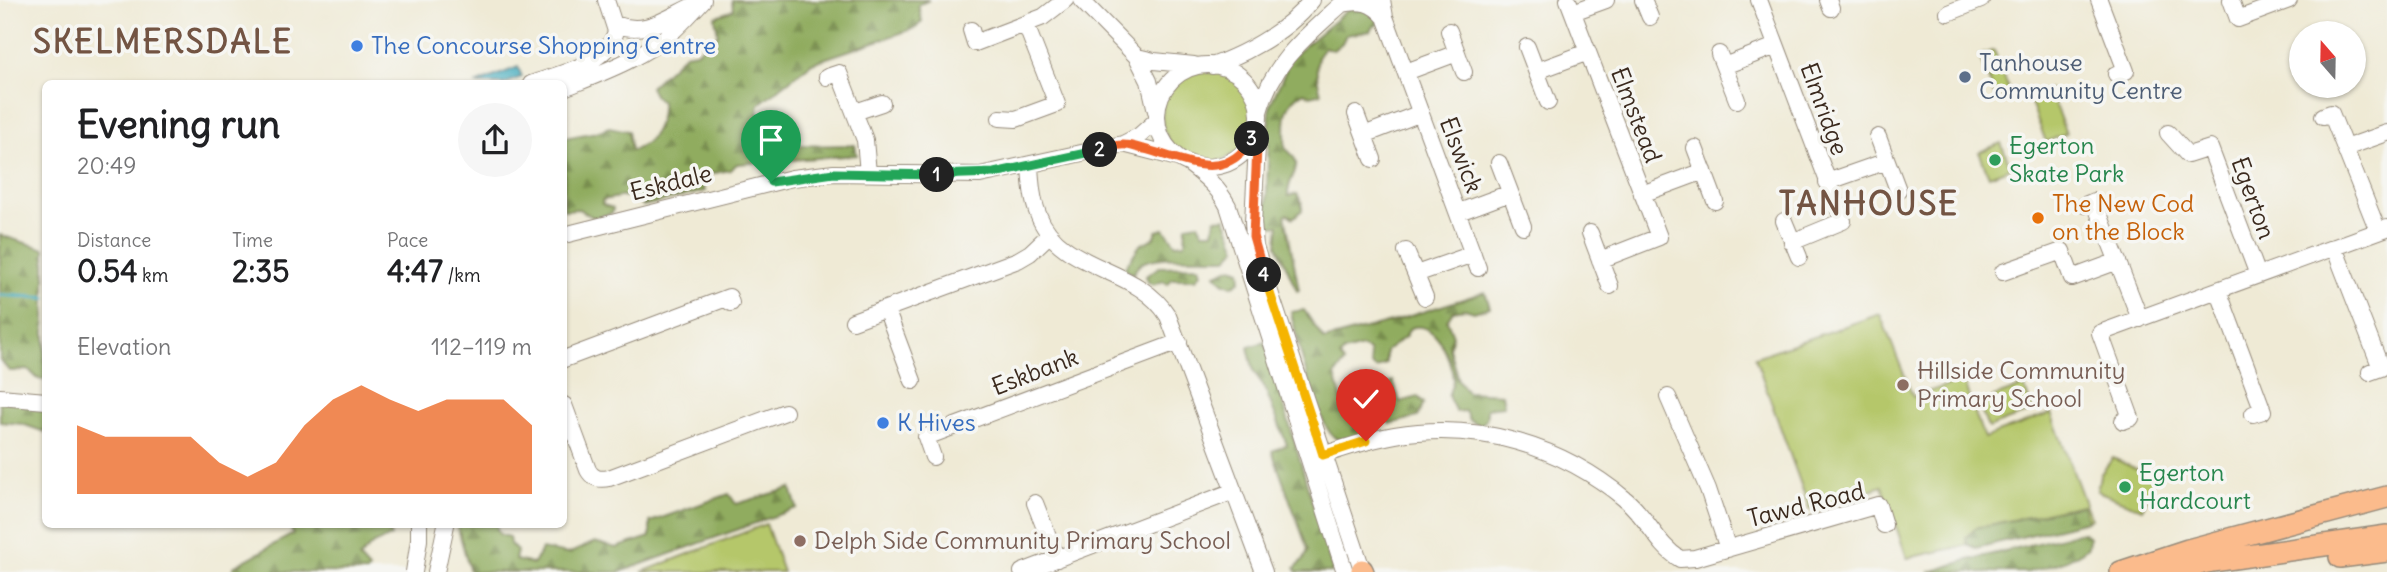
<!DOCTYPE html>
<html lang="en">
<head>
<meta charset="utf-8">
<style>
	:root { --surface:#fff; --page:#f6f6f6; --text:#202124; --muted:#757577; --accent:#ea580c }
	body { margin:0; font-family:Delius,sans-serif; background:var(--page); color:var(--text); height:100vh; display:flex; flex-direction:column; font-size:26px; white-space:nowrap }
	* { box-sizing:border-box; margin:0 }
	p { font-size:23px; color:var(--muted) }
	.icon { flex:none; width:38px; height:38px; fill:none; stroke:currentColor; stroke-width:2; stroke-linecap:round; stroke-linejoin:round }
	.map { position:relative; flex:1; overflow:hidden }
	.drawer { position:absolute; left:42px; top:80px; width:525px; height:448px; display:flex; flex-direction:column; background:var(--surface); border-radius:10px; box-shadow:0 2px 5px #0004 }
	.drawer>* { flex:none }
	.needle { width:46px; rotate:340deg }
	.fabs { position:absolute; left:2289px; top:21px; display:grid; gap:14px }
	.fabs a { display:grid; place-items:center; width:77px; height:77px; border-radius:50%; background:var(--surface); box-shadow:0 2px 5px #0004; font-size:35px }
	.pin { position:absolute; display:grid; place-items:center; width:60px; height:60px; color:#fff; margin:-72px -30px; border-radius:50% 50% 50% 0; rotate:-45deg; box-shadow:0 0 7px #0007 }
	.pin .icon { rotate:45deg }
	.km { position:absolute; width:35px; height:35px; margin:-18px; border-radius:50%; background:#222; color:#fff; font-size:19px; line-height:35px; text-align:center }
	.round { display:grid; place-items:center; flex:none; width:74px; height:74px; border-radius:37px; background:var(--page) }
	.head { display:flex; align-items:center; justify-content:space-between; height:119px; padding:0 35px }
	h1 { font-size:38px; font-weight:800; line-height:52px }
	.figures { display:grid; grid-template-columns:repeat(3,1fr); gap:10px; height:119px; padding:7px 35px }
	.figures div { display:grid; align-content:center }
	.figures b { font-size:30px; font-weight:800 }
	.figures small { font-size:19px; font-weight:400 }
	.figures p { font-size:19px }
	.chart { height:196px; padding:14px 35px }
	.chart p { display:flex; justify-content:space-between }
	.chart svg { width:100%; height:126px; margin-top:7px; fill:var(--accent); opacity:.7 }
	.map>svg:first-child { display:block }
	.green { fill:#b5c76a; stroke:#787844; stroke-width:2 }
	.forest { fill:url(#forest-firs); stroke:#666b3e; stroke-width:2 }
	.water { fill:#3da9bc; stroke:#3c6a6d; stroke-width:2 }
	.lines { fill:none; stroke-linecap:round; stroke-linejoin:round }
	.stream { stroke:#3da9bc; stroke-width:3.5 }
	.minor-casing { stroke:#958a7a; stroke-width:18 }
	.major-casing { stroke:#958a7a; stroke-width:24 }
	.minor { stroke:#fff; stroke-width:16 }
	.major { stroke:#fbbb8c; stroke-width:21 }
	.split-1-casing { stroke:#fff; stroke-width:14 }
	.split-2-casing { stroke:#fff; stroke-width:14 }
	.split-3-casing { stroke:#fff; stroke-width:14 }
	.split-4-casing { stroke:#fff; stroke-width:14 }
	.split-5-casing { stroke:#fff; stroke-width:14 }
	.split-6-casing { stroke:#fff; stroke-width:14 }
	.split-1 { stroke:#22a559; stroke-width:9 }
	.split-2 { stroke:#22a559; stroke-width:9 }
	.split-3 { stroke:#f0652b; stroke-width:9 }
	.split-4 { stroke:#f0652b; stroke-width:9 }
	.split-5 { stroke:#f5b400; stroke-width:9 }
	.split-6 { stroke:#f5b400; stroke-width:9 }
	.shop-dot { fill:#3f7fe0; stroke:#f6f6f2; stroke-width:2.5 }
	.service-dot { fill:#5c6f8a; stroke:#f6f6f2; stroke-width:2.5 }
	.leisure-dot { fill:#2e9e5b; stroke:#f6f6f2; stroke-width:2.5 }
	.food-dot { fill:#e8710a; stroke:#f6f6f2; stroke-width:2.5 }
	.education-dot { fill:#8d6e63; stroke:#f6f6f2; stroke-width:2.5 }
	.labels { text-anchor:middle; stroke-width:7; stroke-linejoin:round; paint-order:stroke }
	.shop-label { font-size:24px; fill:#366cbe; stroke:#f6f6f2; text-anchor:start }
	.service-label { font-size:24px; fill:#4e5e75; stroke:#f6f6f2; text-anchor:start }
	.street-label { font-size:24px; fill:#3b2a1e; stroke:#f6f6f2 }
	.leisure-label { font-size:24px; fill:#27864d; stroke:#f6f6f2; text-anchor:start }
	.food-label { font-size:24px; fill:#c56008; stroke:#f6f6f2; text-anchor:start }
	.education-label { font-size:24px; fill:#785e54; stroke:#f6f6f2; text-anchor:start }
	.district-label { font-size:32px; font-weight:bold; letter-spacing:2px; fill:#735443; stroke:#f6f6f2 }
</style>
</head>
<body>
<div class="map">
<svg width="2387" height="572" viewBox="0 0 2387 572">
	<defs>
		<pattern id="forest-firs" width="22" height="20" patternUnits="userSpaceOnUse" patternTransform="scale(1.75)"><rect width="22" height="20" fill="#90ac5e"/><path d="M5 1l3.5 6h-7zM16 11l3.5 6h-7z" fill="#778c4d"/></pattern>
	</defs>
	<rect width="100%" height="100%" fill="#f6f6f2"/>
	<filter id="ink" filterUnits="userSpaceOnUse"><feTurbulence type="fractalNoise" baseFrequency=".0143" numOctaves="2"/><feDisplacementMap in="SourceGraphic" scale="14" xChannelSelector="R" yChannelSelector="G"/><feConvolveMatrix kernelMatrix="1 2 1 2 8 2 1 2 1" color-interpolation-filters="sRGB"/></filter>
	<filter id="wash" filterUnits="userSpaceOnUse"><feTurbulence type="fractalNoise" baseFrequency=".00686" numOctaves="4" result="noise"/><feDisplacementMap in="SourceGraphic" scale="28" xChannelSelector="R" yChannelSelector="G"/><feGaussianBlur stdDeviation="1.57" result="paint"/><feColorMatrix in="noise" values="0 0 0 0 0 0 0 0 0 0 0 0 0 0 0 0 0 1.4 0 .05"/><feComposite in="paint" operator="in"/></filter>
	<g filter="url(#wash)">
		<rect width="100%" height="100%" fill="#efead5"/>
		<!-- green -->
		<path class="green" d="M1994,50l16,42 -14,6 -17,-42z
			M1162 116a46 46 0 1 1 92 0a46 46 0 1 1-92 0Z
			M2049,89l17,45 -20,8 -17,-45z
			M2001,143l10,25 -22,8 -10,-24z
			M1880,314l33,83 50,-17 21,58 67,-25 40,106 -184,39 -25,-72 -72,24 -55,-153z
			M2024,386l9,25 -45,17 -10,-25z
			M2113,458l40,19 -2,14 -9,18 -45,-18 3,-16z
			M766,524l17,48h-141z"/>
		<!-- forest -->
		<path class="forest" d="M732,0h197l-11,5 4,16 -6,7 -104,35 -53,41c-11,52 65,40 96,41l2,10 -120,9 -7,6 -30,6 5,15 -62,15 -11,-11 -30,5 1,5 10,3 -1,5 -18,5 -15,-9 -15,1v-72l33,-6 12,-5 19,4 3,20c22,-7 31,-27 30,-49l-7,-7 -4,-8 35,-33 11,-2 22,-17 -3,-18 18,-7z
			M1351,7h16l12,14 -2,4 -5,2 -2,4 -24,4 -4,8 -9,7 -8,-3c-13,9 -8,33 -4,46l-10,3 -7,-4c-24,13 -18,31 -19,56 24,20 2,25 3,48l9,-2 5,9v7l-9,8 -5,-4 -3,1 14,75 -2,1 -20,-46 2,-20 -8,1 -5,-5 4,-116 16,-35 -2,-7z
			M1225,218l12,30 -10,10c-23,1 -62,-4 -83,4 -6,2 -8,7 -11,12l-9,-5 16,-24 14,-7 3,-7 7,-2 12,15 9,-1 1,-18 12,-2 5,9h10l2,-13z
			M0,235l45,14v131l-7,-1 -9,-9 -20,1 -9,-11z
			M1199,266l2,7 -5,6h-24l-4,5 -5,-3 -10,4 -5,-3 -2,-6 13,-9z
			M1232,267l8,3 1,10 -9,6 -9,-4 -7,-8z
			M1485,292l5,15 -16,5 -9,-3 -12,2 -6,9 6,16 -4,12 9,32 9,12 35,2 2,12 -17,2c0,9 1,13 -8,17l-10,-5 -4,-9 -9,1 -8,-16c2,-6 5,-12 5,-17 -2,-20 -17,-60 -43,-51l-5,9 -19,14v13l-10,5 -5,-4 -2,-14 -7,-4 -18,5 -4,5 4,6 -9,12 11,40 13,7 16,-5 4,14c-11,3 -31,13 -42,8 -20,-9 -41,-105 -46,-127l13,-2 20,30 67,-18z
			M1265,342l68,230h-36l-2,-4 9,-9 4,-9 -36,-99 15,-6 -23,-59 -10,-14 -6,-25z
			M1393,381l7,21 18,-5 6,6 -6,14 -28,7 -5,-5 1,-10 -5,-23z
			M0,401l45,3v28l-23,-8 -22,-2z
			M791,488l6,20 -177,64h-150l-12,-44 1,-3h37l3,9 10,3 1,7 7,7 -2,9 19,4 8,-15 26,5 27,-12 21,6 34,-11v-15l79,-28 7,10z
			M2083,505l4,16 -111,27 -9,-4 -1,-7 9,-9z
			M289,525h97l5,11 -18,8 -14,14 10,11 -2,3h-134v-5l60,-33z
			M2082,532l7,5 -1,10c-18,14 -38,20 -61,25h-98l39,-12z"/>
		<!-- water -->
		<path class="water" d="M518,67l4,10 -18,7h-29z"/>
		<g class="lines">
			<!-- stream -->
			<path class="stream" d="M0,295l46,3"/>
		</g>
	</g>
	<g filter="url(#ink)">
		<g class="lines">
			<defs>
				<path id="minor" d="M1081,0l56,57 12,24 7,30
					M1382,0l3,17 93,251
					M1568,0l91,237 -59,23
					M1643,0l7,17
					M1759,0l84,221 -51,21
					M1828,0l3,8
					M2099,0l27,71 -10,3
					M2231,0l7,19 51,-19
					M1342,4c19,-4 30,-2 43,13
					M1573,12l33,-12
					M1948,13l33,-13
					M615,24c32,13 53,-8 82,-20
					M971,30l4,13 68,-26 22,-17
					M1449,31l15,41
					M1527,47l21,55
					M1719,54l18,46
					M1137,57l17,4 40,4
					M1157 116a51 51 0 1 1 102 0a51 51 0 1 1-102 0Z
					M1212,66c37,-14 75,-35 100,-66
					M1724,66l52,-20
					M1537,71l51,-19
					M1406,72l51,-19
					M827,77l12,-4 26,67 3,33
					M531,84c29,-11 76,-19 85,-53l-10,-31
					M564,88c37,-15 77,-29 108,-56 11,-10 21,-21 31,-32
					M855,112l27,-9
					M1259,112c14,-52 49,-77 87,-112
					M1356,114l17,45
					M2323,116l8,-3 47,118
					M1000,118l16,1 41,-15 -31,-79
					M1258,125l-5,97 2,25 108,325
					M2168,133l20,22 22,-7 48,127
					M1364,135l57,-22
					M1878,137l20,53
					M1123,144l55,14
					M1695,148l20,53
					M2345,148l42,-15
					M1188,163c17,13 30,24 40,43l117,366
					M1499,163l24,63
					M1030,166c1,16 2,33 8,48 22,58 99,51 130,102l96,256
					M1827,182l60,-21
					M1642,194l62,-23
					M2085,205l9,-4 46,118
					M1459,212l51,-19
					M1784,221l15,36
					M1590,233l20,53
					M564,235l228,-57 42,-5 146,2 143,-31 16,-8 18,-16
					M2334,247l47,121 -11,4
					M1406,251l19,46
					M2003,272l59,-21 10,27 46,-17
					M1416,274l57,-20
					M2218,290l45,121 -10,3
					M886,309l27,72
					M853,321l165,-61 12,-7 19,-18
					M564,359l165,-62 2,6
					M0,397l46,4
					M1668,397l40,92 20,60
					M564,405l24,65c5,9 12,10 21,8l176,-66
					M2123,421l8,-3 -31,-85 287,-105
					M1323,455c24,-8 48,-16 72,-20 84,-14 167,11 231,65 21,17 31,45 54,59l15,-1 183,-53 6,20
					M933,457l-7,-20 253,-95
					M1035,503l22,56
					M414,572l5,-32v-15
					M436,572l10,-47
					M1022,572l212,-81"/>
				<path id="major" d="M2340,557l47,-6
					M1362,570l1,2
					M2121,572l67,-22 199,-53
					M2157,572l56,-11 174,-25"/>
			</defs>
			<!-- minor casing -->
			<use href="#minor" class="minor-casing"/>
			<!-- major casing -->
			<use href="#major" class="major-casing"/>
			<!-- minor -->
			<use href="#minor" class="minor"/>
			<!-- major -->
			<use href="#major" class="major"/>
		</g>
	</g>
	<g class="lines" filter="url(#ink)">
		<defs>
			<path id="split-1" d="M771,182l63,-9 103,2"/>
			<path id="split-2" d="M937,175l57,-2 106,-23"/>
			<path id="split-3" d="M1100,150c7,-2 15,-5 22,-5 7,-1 15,3 22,4 40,10 80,36 108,-10"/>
			<path id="split-4" d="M1252,139l6,-14 -5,111 11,39"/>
			<path id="split-5" d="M1264,275l52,158"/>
			<path id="split-6" d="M1316,433l7,22 43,-14"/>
		</defs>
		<!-- split-1 casing -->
		<use href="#split-1" class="split-1-casing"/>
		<!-- split-2 casing -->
		<use href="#split-2" class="split-2-casing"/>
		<!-- split-3 casing -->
		<use href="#split-3" class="split-3-casing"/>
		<!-- split-4 casing -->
		<use href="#split-4" class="split-4-casing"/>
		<!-- split-5 casing -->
		<use href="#split-5" class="split-5-casing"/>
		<!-- split-6 casing -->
		<use href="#split-6" class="split-6-casing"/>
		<!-- split-1 -->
		<use href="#split-1" class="split-1"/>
		<!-- split-2 -->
		<use href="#split-2" class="split-2"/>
		<!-- split-3 -->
		<use href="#split-3" class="split-3"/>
		<!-- split-4 -->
		<use href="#split-4" class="split-4"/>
		<!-- split-5 -->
		<use href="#split-5" class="split-5"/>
		<!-- split-6 -->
		<use href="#split-6" class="split-6"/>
	</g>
	<!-- markers -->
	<g class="shop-dot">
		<circle cx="357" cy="46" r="7"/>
		<circle cx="883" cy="423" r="7"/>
	</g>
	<circle class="service-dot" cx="1965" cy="77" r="7"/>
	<g class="leisure-dot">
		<circle cx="1995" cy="160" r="7"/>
		<circle cx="2125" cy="487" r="7"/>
	</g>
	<circle class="food-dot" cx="2038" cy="218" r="7"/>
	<g class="education-dot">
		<circle cx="1903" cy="385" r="7"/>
		<circle cx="800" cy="541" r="7"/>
	</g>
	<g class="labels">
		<!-- shop labels -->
		<g class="shop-label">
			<text x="371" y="54">The Concourse Shopping Centre</text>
			<text x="897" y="431">K Hives</text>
		</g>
		<!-- service labels -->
		<g class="service-label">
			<text x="1979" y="71">Tanhouse<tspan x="1979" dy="28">Community Centre</tspan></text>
		</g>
		<!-- street labels -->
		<g class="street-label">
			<text transform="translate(1824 109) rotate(70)" y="8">Elmridge</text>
			<text transform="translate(1636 115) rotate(69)" y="8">Elmstead</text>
			<text transform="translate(1461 155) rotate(69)" y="8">Elswick</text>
			<text transform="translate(671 183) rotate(-14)" y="8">Eskdale</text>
			<text transform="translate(2253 198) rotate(70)" y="8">Egerton</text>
			<text transform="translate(1035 372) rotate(-21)" y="8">Eskbank</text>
			<text transform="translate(1806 505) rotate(-14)" y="8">Tawd Road</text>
		</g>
		<!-- leisure labels -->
		<g class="leisure-label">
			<text x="2009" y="154">Egerton<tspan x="2009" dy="28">Skate Park</tspan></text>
			<text x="2139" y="481">Egerton<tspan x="2139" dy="28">Hardcourt</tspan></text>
		</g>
		<!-- food labels -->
		<g class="food-label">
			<text x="2052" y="212">The New Cod<tspan x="2052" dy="28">on the Block</tspan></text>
		</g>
		<!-- education labels -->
		<g class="education-label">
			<text x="1917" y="379">Hillside Community<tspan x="1917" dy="28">Primary School</tspan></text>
			<text x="814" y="549">Delph Side Community Primary School</text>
		</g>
		<!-- district labels -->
		<g class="district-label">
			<text x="163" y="53">SKELMERSDALE</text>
			<text x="1869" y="215">TANHOUSE</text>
		</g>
	</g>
</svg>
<div class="fabs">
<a><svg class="needle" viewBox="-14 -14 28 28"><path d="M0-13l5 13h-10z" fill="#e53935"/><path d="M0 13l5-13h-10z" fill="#757577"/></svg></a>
</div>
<div class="pin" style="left:771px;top:182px;background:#1e9e55"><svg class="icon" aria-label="arrive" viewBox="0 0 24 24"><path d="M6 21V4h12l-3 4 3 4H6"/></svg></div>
<div class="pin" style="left:1366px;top:441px;background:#d93025"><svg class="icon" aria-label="check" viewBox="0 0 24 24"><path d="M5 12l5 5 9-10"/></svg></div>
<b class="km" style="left:937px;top:175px">1</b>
<b class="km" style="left:1100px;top:150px">2</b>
<b class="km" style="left:1252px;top:139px">3</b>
<b class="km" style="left:1264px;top:275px">4</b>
<section class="drawer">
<div class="head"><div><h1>Evening run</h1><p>20:49</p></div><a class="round"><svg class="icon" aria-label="share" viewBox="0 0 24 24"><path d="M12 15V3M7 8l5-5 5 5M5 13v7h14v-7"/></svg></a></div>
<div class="figures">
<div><p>Distance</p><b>0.54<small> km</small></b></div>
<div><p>Time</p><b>2:35</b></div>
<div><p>Pace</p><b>4:47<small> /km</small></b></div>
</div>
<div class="chart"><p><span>Elevation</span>112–119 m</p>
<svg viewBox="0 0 160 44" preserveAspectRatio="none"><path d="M0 44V20L10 24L20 24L30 24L40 24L50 33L60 38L70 33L80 20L90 11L100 6L110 11L120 15L130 11L140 11L150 11L160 20V44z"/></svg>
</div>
</section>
</div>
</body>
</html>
